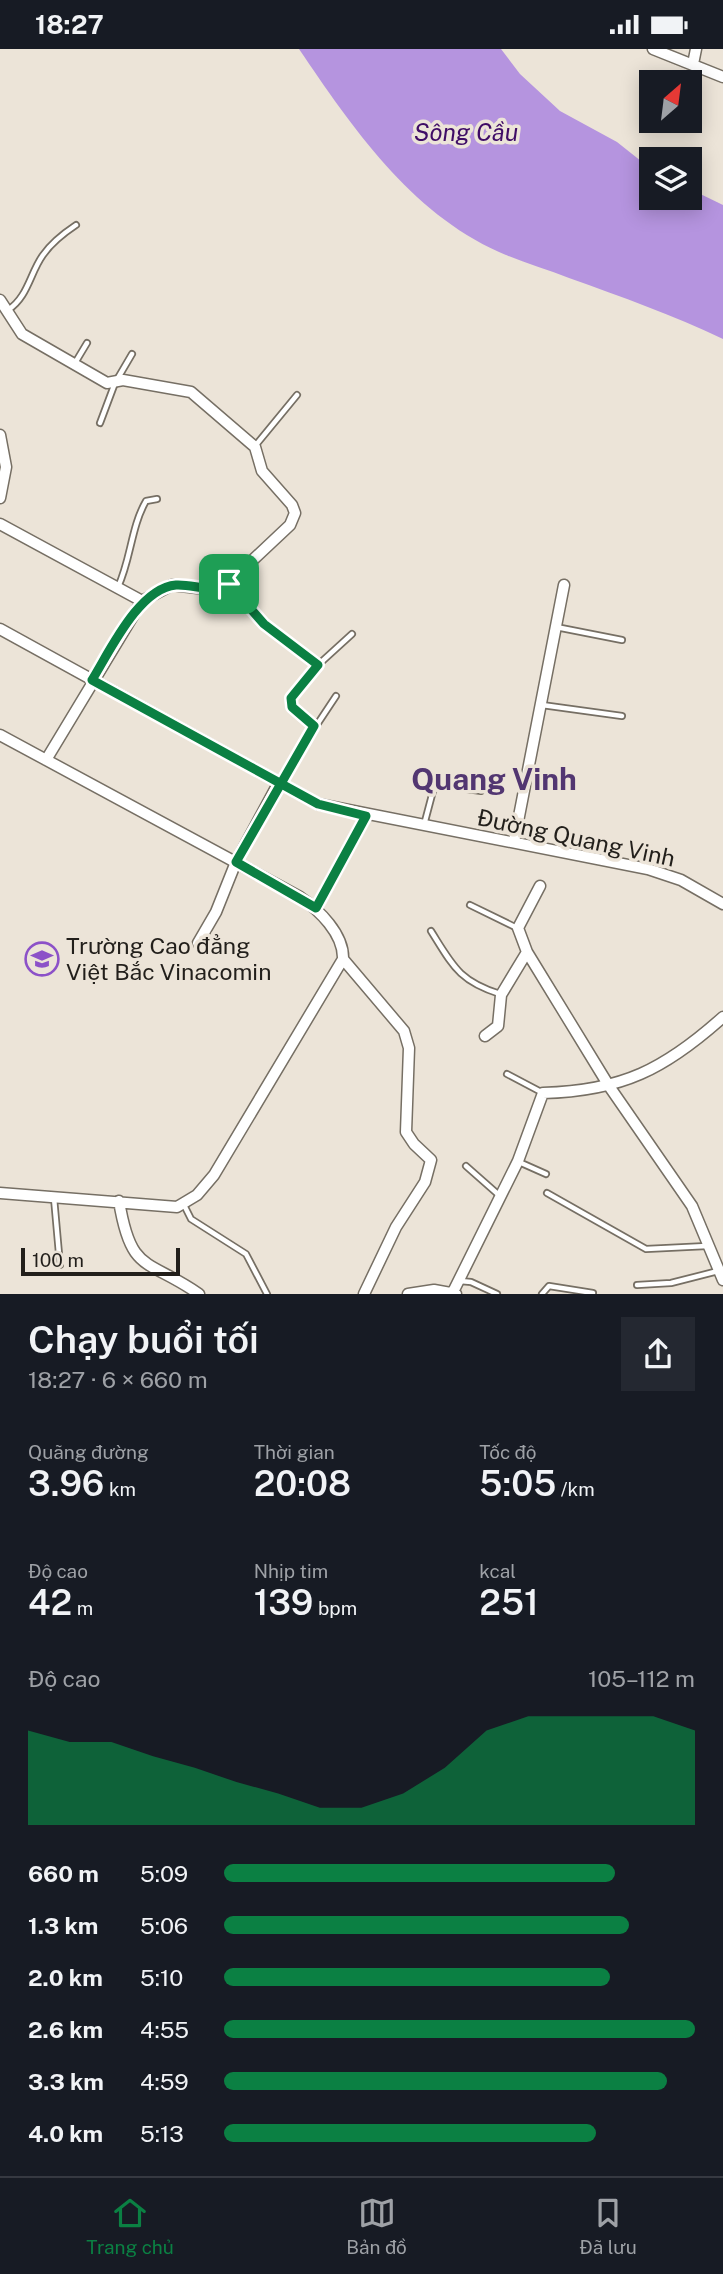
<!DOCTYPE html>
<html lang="vi">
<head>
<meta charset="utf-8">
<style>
	:root { --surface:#171b24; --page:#242831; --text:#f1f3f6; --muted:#9ea1a6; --line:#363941; --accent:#0b8043 }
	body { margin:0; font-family:"Public Sans",sans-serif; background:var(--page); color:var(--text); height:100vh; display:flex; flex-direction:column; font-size:26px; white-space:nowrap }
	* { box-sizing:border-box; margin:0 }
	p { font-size:23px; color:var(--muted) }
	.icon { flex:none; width:38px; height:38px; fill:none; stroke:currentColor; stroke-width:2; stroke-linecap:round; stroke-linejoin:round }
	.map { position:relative; height:1245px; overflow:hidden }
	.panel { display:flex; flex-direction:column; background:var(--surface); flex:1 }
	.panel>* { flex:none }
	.needle { width:46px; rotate:28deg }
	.tools { position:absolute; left:639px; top:21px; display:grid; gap:14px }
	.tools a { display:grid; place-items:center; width:63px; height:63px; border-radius:0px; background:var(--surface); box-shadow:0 4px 18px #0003; font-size:35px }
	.scale { position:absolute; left:21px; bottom:18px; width:159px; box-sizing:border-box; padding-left:7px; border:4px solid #221f1b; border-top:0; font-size:19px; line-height:24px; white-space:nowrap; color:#221f1b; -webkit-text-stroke:5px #ece4d8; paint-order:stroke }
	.pin { position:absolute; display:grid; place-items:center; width:60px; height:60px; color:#fff; margin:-30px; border-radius:14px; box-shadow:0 4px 10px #0006 }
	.round { display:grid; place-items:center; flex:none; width:74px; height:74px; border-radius:0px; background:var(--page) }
	.overview { display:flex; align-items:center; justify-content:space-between; height:119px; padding:0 28px }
	h1 { font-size:38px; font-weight:600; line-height:52px }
	.metrics { display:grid; grid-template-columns:repeat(3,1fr); gap:10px; height:119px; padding:7px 28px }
	.metrics div { display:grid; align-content:center }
	.metrics b { font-size:35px; font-weight:600 }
	.metrics small { font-size:19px; font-weight:400 }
	.metrics p { font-size:19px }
	.chart { height:196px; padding:14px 28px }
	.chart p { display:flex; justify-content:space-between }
	.chart svg { width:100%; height:126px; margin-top:7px; fill:var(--accent); opacity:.7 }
	ul { padding:0 28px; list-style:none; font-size:23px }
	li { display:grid; grid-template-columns:112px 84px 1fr; align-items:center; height:52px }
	li i { height:18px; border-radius:9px; background:var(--accent) }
	.status { display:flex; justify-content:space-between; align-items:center; height:49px; padding:0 35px; background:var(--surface); direction:ltr }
	.status svg { height:19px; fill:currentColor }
	.tab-bar { display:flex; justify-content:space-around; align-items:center; height:98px; border-top:2px solid var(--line); background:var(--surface); font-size:19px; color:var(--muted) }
	.tab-bar a { display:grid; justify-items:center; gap:4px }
	.tab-bar .selected { color:var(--accent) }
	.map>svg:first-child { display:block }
	.water { fill:#b594df }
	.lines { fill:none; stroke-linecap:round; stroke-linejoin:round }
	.lane-casing { stroke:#766f64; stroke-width:8 }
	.street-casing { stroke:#766f64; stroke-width:13 }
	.lane { stroke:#fff; stroke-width:4.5 }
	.street { stroke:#fff; stroke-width:10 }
	.route-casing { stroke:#fff; stroke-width:14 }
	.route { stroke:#0b8043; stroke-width:9 }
	.labels { text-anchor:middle; stroke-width:7; stroke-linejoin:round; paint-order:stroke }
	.street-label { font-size:23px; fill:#221f1b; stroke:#ece4d8 }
	.poi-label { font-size:23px; fill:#221f1b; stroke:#ece4d8; text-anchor:start }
	.water-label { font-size:24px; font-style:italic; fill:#3f0c66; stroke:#ece4d8 }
	.district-label { font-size:30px; font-weight:bold; fill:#523671; stroke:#ece4d8 }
</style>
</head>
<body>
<div class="status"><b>18:27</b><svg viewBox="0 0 49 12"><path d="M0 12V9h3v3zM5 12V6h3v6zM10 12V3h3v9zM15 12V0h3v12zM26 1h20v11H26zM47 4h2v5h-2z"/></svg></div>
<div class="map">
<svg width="723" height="1245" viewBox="0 0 723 1245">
	<rect width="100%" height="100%" fill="#ece4d8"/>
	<!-- water -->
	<path class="water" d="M299,0h202l19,25 40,37 57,31 34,27v29h39v-9l33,16v134c-50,-24 -101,-42 -154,-61 -23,-9 -48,-16 -70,-26 -89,-40 -147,-125 -200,-203z"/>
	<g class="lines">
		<defs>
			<path id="lane" d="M8,261c20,-13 22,-37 35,-55 9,-13 21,-22 33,-30
				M75,314l12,-20
				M100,374l15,-40 17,-29
				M255,397l42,-51
				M229,536l35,39 54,41
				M118,538c13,-28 13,-60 28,-86l11,-2
				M556,578l66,13
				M542,656l80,11
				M314,677l-22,-19 -1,-9 27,-33 34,-31
				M279,733l57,-86
				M424,776l9,-34 5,-6 43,6
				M470,856l47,23
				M431,882c22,35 28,50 69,63
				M507,1025l36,19
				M519,1113l27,12
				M466,1117l34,30
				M547,1144l99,56 61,-3
				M54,1149l6,67
				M184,1156l7,14 55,35 21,40
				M460,1232l11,1 26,12
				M637,1236l34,-2 47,-12
				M542,1245l7,-8 44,7"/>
			<path id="street" d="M653,0l70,28
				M693,15l3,-15
				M0,251l22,34 85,49 16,-3 68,12 64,55 7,24 30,34 3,8 -5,12 -66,62 -18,2 -34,-4 -30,16 -96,159
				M0,386l6,32 -6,31
				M0,475l142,77
				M0,580l318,175 330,65 33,11 42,24
				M0,686l300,162c19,13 44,37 43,62l-129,216 -17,20 -20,12 -177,-14
				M514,793l50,-257
				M316,859l50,-92
				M198,894l18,-31 20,-50 43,-80
				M527,903l82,134 83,120 31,74
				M343,910l61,72 5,17 -3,84 8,12 17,16 -6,22 -29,45 -32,67
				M485,987l13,-10 3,-31 26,-43 -9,-24 22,-42
				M119,1152c12,73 28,57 80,93
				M408,1245l26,-4 22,4
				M452,1245l66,-133 25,-68c79,-2 122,-24 180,-76"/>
		</defs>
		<!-- lane casing -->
		<use href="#lane" class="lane-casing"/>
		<!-- street casing -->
		<use href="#street" class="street-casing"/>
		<!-- lane -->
		<use href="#lane" class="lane"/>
		<!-- street -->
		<use href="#street" class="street"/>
	</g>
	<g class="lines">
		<defs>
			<path id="route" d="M229,535l35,40 54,41 -27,33 1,9 22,19 -78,136 80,46 50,-92 -48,-12 -226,-124c18,-29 47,-92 84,-95 19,-1 35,9 53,-1"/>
		</defs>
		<!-- route casing -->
		<use href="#route" class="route-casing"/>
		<!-- route -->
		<use href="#route" class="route"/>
	</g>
	<!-- icons -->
	<defs>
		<symbol id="university-ring" viewBox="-11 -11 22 22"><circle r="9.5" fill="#ece4d8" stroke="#8c51c8" stroke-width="1.5"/><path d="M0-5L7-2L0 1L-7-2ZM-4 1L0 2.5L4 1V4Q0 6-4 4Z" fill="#8c51c8"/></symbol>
	</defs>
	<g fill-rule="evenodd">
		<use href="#university-ring" x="23" y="891" width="38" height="38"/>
	</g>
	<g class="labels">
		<!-- street labels -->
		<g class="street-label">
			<text transform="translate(576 789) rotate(12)" y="8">Đường Quang Vinh</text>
		</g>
		<!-- poi labels -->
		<g class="poi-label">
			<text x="66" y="905">Trường Cao đẳng<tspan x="66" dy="26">Việt Bắc Vinacomin</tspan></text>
		</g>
		<!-- water labels -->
		<g class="water-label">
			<text x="466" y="92">Sông Cầu</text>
		</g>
		<!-- district labels -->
		<g class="district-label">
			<text x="494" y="741">Quang Vinh</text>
		</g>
	</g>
</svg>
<div class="tools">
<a><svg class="needle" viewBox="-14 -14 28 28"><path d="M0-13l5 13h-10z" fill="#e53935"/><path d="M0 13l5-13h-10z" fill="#9ea1a6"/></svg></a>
<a><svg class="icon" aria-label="layers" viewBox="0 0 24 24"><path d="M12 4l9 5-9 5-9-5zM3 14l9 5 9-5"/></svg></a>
</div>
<div class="scale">100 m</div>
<div class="pin" style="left:229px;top:535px;background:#1e9e55"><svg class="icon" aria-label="arrive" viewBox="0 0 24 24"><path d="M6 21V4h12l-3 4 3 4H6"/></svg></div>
</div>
<section class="panel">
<div class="overview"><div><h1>Chạy buổi tối</h1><p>18:27 · 6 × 660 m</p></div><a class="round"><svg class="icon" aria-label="share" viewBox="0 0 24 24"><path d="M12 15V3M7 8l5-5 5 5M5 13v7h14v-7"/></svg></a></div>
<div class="metrics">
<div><p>Quãng đường</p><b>3.96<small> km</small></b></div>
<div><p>Thời gian</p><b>20:08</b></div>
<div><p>Tốc độ</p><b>5:05<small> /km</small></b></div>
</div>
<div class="metrics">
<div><p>Độ cao</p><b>42<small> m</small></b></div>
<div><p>Nhịp tim</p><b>139<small> bpm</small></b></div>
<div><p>kcal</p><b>251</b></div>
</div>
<div class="chart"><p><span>Độ cao</span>105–112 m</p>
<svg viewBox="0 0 160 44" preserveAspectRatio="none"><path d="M0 44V11L10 15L20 15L30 20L40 24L50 29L60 33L70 38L80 38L90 33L100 24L110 11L120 6L130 6L140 6L150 6L160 11V44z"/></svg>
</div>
<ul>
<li><b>660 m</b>5:09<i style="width:83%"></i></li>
<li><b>1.3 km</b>5:06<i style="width:86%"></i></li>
<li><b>2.0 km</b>5:10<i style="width:82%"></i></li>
<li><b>2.6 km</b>4:55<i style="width:100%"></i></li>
<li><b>3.3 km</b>4:59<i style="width:94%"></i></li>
<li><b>4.0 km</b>5:13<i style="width:79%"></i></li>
</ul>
</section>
<nav class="tab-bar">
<a class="selected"><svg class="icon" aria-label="home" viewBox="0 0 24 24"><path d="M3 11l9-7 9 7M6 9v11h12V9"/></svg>Trang chủ</a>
<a><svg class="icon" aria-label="map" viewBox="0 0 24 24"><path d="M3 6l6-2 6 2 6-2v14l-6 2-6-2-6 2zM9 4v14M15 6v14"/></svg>Bản đồ</a>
<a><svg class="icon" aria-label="saved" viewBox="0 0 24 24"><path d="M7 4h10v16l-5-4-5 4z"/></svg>Đã lưu</a>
</nav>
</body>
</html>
